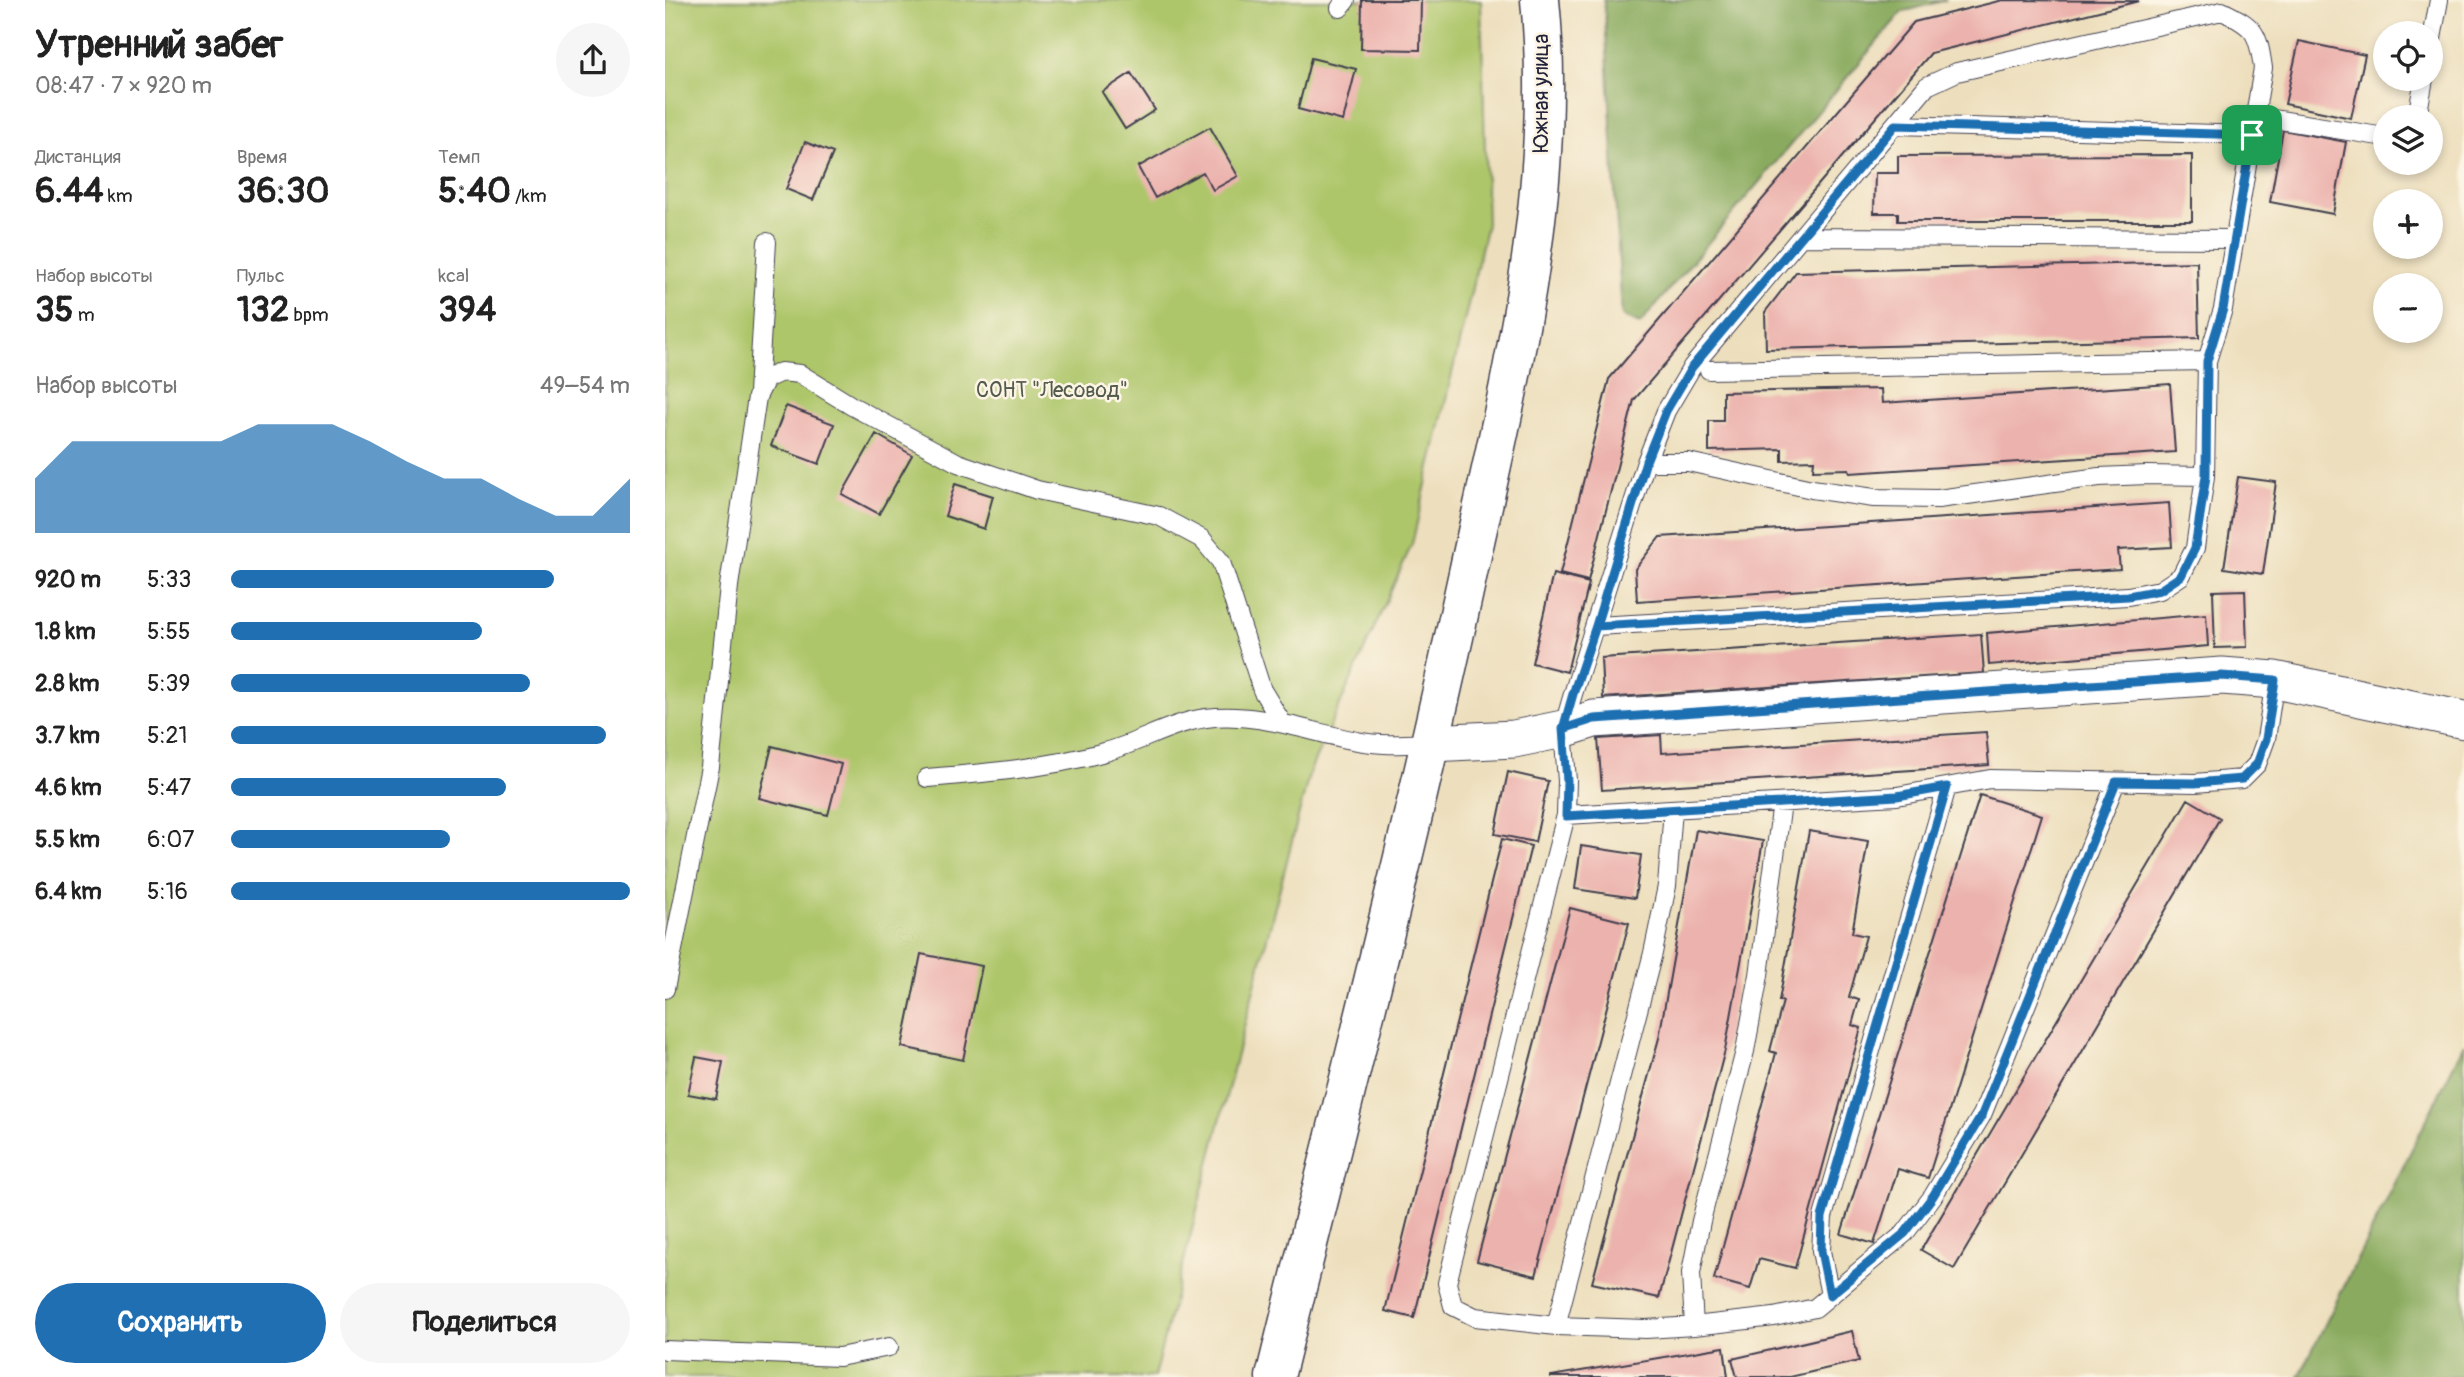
<!DOCTYPE html>
<html lang="ru">
<head>
<meta charset="utf-8">
<style>
	:root { --surface:#fff; --page:#f6f6f6; --text:#222; --muted:#767676; --accent:#1f6fb2 }
	body { margin:0; font-family:Pangolin,sans-serif; background:var(--page); color:var(--text); height:100vh; display:flex; flex-direction:column; font-size:26px; white-space:nowrap }
	* { box-sizing:border-box; margin:0 }
	p { font-size:23px; color:var(--muted) }
	.icon { flex:none; width:38px; height:38px; fill:none; stroke:currentColor; stroke-width:2; stroke-linecap:round; stroke-linejoin:round }
	.map { position:relative; flex:1; overflow:hidden }
	.details { display:flex; flex-direction:column; background:var(--surface); width:665px }
	.details>* { flex:none }
	.controls { position:absolute; left:1708px; top:21px; display:grid; gap:14px }
	.controls a { display:grid; place-items:center; width:70px; height:70px; border-radius:50%; background:var(--surface); box-shadow:0 4px 10px #0003; font-size:35px }
	.pin { position:absolute; display:grid; place-items:center; width:60px; height:60px; color:#fff; margin:-30px; border-radius:14px; box-shadow:0 4px 10px #0006 }
	.round { display:grid; place-items:center; flex:none; width:74px; height:74px; border-radius:37px; background:var(--page) }
	.summary { display:flex; align-items:center; justify-content:space-between; height:119px; padding:0 35px }
	h1 { font-size:38px; font-weight:800; line-height:52px }
	.stats { display:grid; grid-template-columns:repeat(3,1fr); gap:10px; height:119px; padding:7px 35px }
	.stats div { display:grid; align-content:center }
	.stats b { font-size:35px; font-weight:800 }
	.stats small { font-size:19px; font-weight:400 }
	.stats p { font-size:19px }
	.chart { height:196px; padding:14px 35px }
	.chart p { display:flex; justify-content:space-between }
	.chart svg { width:100%; height:126px; margin-top:7px; fill:var(--accent); opacity:.7 }
	.button { display:flex; gap:14px; margin-top:auto; padding:14px 35px }
	.button a { flex:1; height:80px; border-radius:42px; background:var(--accent); color:#fff; font-size:28px; font-weight:800; line-height:80px; text-align:center }
	.button a+a { background:var(--page); color:var(--text) }
	ul { padding:0 35px; list-style:none; font-size:23px }
	li { display:grid; grid-template-columns:112px 84px 1fr; align-items:center; height:52px }
	li i { height:18px; border-radius:9px; background:var(--accent) }
	main { display:flex; flex:1; min-height:0 }
	.map>svg:first-child { display:block }
	.green { fill:#aec66b; stroke:#687453; stroke-width:2 }
	.forest { fill:#8aab5f; stroke:#56664d; stroke-width:2 }
	.building { fill:#ecb2ad }
	.lines { fill:none; stroke-linecap:round; stroke-linejoin:round }
	.service-casing { stroke:#403e4e; stroke-width:20 }
	.minor-casing { stroke:#403e4e; stroke-width:39 }
	.secondary-casing { stroke:#403e4e; stroke-width:41 }
	.service { stroke:#fff; stroke-width:18 }
	.minor { stroke:#fff; stroke-width:37 }
	.secondary { stroke:#fff; stroke-width:38 }
	.route-casing { stroke:#fff; stroke-width:14 }
	.route { stroke:#1f6fb2; stroke-width:9 }
	.labels { text-anchor:middle; stroke-width:5; stroke-linejoin:round; paint-order:stroke }
	.street-label { font-size:21px; fill:#22223b; stroke:#fcf5e5 }
	.park-label { font-size:21px; fill:#535b4c; stroke:#fcf5e5 }
</style>
</head>
<body>
<main>
<section class="details">
<div class="summary"><div><h1>Утренний забег</h1><p>08:47 · 7 × 920 m</p></div><a class="round"><svg class="icon" aria-label="share" viewBox="0 0 24 24"><path d="M12 15V3M7 8l5-5 5 5M5 13v7h14v-7"/></svg></a></div>
<div class="stats">
<div><p>Дистанция</p><b>6.44<small> km</small></b></div>
<div><p>Время</p><b>36:30</b></div>
<div><p>Темп</p><b>5:40<small> /km</small></b></div>
</div>
<div class="stats">
<div><p>Набор высоты</p><b>35<small> m</small></b></div>
<div><p>Пульс</p><b>132<small> bpm</small></b></div>
<div><p>kcal</p><b>394</b></div>
</div>
<div class="chart"><p><span>Набор высоты</span>49–54 m</p>
<svg viewBox="0 0 160 44" preserveAspectRatio="none"><path d="M0 44V25L10 12L20 12L30 12L40 12L50 12L60 6L70 6L80 6L90 12L100 19L110 25L120 25L130 32L140 38L150 38L160 25V44z"/></svg>
</div>
<ul>
<li><b>920 m</b>5:33<i style="width:81%"></i></li>
<li><b>1.8 km</b>5:55<i style="width:63%"></i></li>
<li><b>2.8 km</b>5:39<i style="width:75%"></i></li>
<li><b>3.7 km</b>5:21<i style="width:94%"></i></li>
<li><b>4.6 km</b>5:47<i style="width:69%"></i></li>
<li><b>5.5 km</b>6:07<i style="width:55%"></i></li>
<li><b>6.4 km</b>5:16<i style="width:100%"></i></li>
</ul>
<div class="button"><a>Сохранить</a><a>Поделиться</a></div>
</section>
<div class="map">
<svg width="1799" height="1377" viewBox="0 0 1799 1377">
	<rect width="100%" height="100%" fill="#fcf5e5"/>
	<filter id="ink" filterUnits="userSpaceOnUse"><feTurbulence type="fractalNoise" baseFrequency=".0143" numOctaves="2"/><feDisplacementMap in="SourceGraphic" scale="14" xChannelSelector="R" yChannelSelector="G"/><feConvolveMatrix kernelMatrix="1 2 1 2 8 2 1 2 1" color-interpolation-filters="sRGB"/></filter>
	<filter id="wash" filterUnits="userSpaceOnUse"><feTurbulence type="fractalNoise" baseFrequency=".00686" numOctaves="4" result="noise"/><feDisplacementMap in="SourceGraphic" scale="28" xChannelSelector="R" yChannelSelector="G"/><feGaussianBlur stdDeviation="1.57" result="paint"/><feColorMatrix in="noise" values="0 0 0 0 0 0 0 0 0 0 0 0 0 0 0 0 0 1.4 0 .05"/><feComposite in="paint" operator="in"/></filter>
	<g filter="url(#wash)">
		<rect width="100%" height="100%" fill="#eddfbd"/>
		<!-- green -->
		<path class="green" d="M0,0h816l6,224 -75,320 -102,227 -156,606h-489z"/>
		<!-- forest -->
		<path class="forest" d="M939,0h342l-44,12 -262,312 -18,-8z
			M1799,1044v333h-165z"/>
		<g id="blocks">
			<!-- building -->
			<path class="building" d="M697,0h59l-1,50 -59,-1z
				M1338,0l136,1 -208,52 -297,347 -46,181 -28,-7 49,-195 305,-357z
				M1634,41l66,14 -14,63 -66,-14z
				M646,58l45,11 -13,52 -45,-12z
				M466,73l24,37 -30,19 -23,-37z
				M545,127l28,49 -25,14 -10,-18 -48,26 -17,-31z
				M1618,130l63,12 -13,72 -63,-12z
				M140,142l28,11 -20,47 -27,-11z
				M1527,155v66h-294v-8h-24l1,-40h23v-17z
				M1532,262l2,76 -433,11 -1,-37 31,-40z
				M1505,384l5,68 -325,21 -1,-4 -36,1 1,-10 -32,1v-12l-73,2v-30h14v-29l158,-3 1,14z
				M121,406l48,18 -15,40 -48,-18z
				M211,434l36,21 -33,59 -37,-20z
				M1573,477l38,5 -13,92 -39,-6z
				M290,484l38,12 -9,33 -39,-13z
				M1504,503l3,44 -54,3 2,19 -483,32 -2,-32 25,-32z
				M888,574l36,9 -22,89 -35,-9z
				M1580,590l2,57 -32,1 -2,-57z
				M1541,614l2,32 -219,19 -2,-32z
				M1316,634l3,39 -381,25 -2,-40z
				M1321,732l3,33 -387,25 -4,-51 63,-4 1,18z
				M107,746l69,18 -13,51 -69,-17z
				M843,772l40,9 -13,61 -40,-8z
				M1315,795l62,20 -114,363 -30,-9 -24,75 -33,-10z
				M1523,799l32,19 -266,451 -33,-19z
				M1031,830l67,11 -38,209 -66,248 -67,-15 67,-245z
				M1144,831l59,10 -16,92 14,3 -17,61 10,3 -7,25 9,3 -66,240 -36,-9 -9,30 -36,-10 62,-226 -6,-2 13,-50h-4z
				M837,839l29,7 -117,472 -29,-7z
				M916,846l60,9 -6,43 -60,-9z
				M905,908l59,15 -93,353 -59,-15z
				M256,954l61,12 -19,94 -61,-13z
				M31,1057l27,5 -7,37 -28,-5z
				M1187,1331l7,30 -69,16h-53l-5,-18z
				M1059,1347l4,30h-177v-1z"/>
		</g>
	</g>
	<g filter="url(#ink)">
		<use href="#blocks" fill-opacity="0" stroke="#403e4e" stroke-width="2"/>
		<g class="lines">
			<defs>
				<path id="service" d="M675,8l6,-8
					M1766,44l8,-44
					M1590,116l130,21
					M1752,117l7,-38
					M1230,125l357,10
					M1136,237l434,2
					M1044,370l498,-9
					M93,393l9,-151
					M981,462h42l124,27 62,9 64,1 161,-22 48,-2 58,1
					M931,626l532,-30 32,-6 21,-14 14,-28 10,-72 2,-115 16,-52 40,-241c-5,-36 -8,-41 -41,-57l-265,61 -30,14 -235,281 -26,44 -20,51 -73,232 -10,35 4,52 -1,34 331,-19 93,-17 205,4 47,-4 15,-15 9,-25 9,-59
					M262,778c60,-5 120,-10 178,-26 34,-9 65,-29 101,-34 51,-7 102,14 151,23 25,5 49,3 74,2
					M901,815l-119,468 6,23 22,11 81,9 90,3 48,-3 80,-9 41,-9 90,-75 28,-37 49,-81 134,-333
					M0,989l45,-222 19,-181 28,-189 9,-18 15,-7 19,2 52,32 106,57 79,27 122,26 43,23 19,23 41,128 20,33
					M1165,1295l-9,-44 2,-34 124,-430
					M891,1326l97,-373 14,-67 6,-77
					M1029,1326l-3,-53 10,-52 44,-170 14,-76 23,-172
					M0,1350l174,7 50,-10"/>
				<path id="minor" d="M766,743l83,-4 49,-10 31,-10 628,-43 53,4 189,40"/>
				<path id="secondary" d="M610,1377c66,-268 135,-535 193,-804 41,-187 91,-380 72,-573"/>
			</defs>
			<!-- service casing -->
			<use href="#service" class="service-casing"/>
			<!-- minor casing -->
			<use href="#minor" class="minor-casing"/>
			<!-- secondary casing -->
			<use href="#secondary" class="secondary-casing"/>
			<!-- service -->
			<use href="#service" class="service"/>
			<!-- minor -->
			<use href="#minor" class="minor"/>
			<!-- secondary -->
			<use href="#secondary" class="secondary"/>
		</g>
	</g>
	<g class="lines" filter="url(#ink)">
		<defs>
			<path id="route" d="M1587,135l-357,-10 -203,242 -26,44 -20,50 -50,165 -23,68 -10,35 4,52 -1,35 331,-20 50,-9 -125,430 -1,34 9,44 75,-62 28,-37 49,-81 134,-333 79,1 47,-4 15,-15 9,-25 9,-59 -53,-4 -628,43 -31,10 10,-35 23,-68 532,-30 32,-6 21,-14 14,-28 11,-72 1,-115 16,-52 29,-174"/>
		</defs>
		<!-- route casing -->
		<use href="#route" class="route-casing"/>
		<!-- route -->
		<use href="#route" class="route"/>
	</g>
	<g class="labels">
		<!-- street labels -->
		<g class="street-label">
			<text transform="translate(876 93) rotate(-90)" y="7">Южная улица</text>
		</g>
		<!-- park labels -->
		<g class="park-label">
			<text x="387" y="397">СОНТ "Лесовод"</text>
		</g>
	</g>
</svg>
<div class="controls">
<a><svg class="icon" aria-label="locate" viewBox="0 0 24 24"><circle cx="12" cy="12" r="6"/><path d="M12 2v4M12 18v4M2 12h4M18 12h4"/></svg></a>
<a><svg class="icon" aria-label="layers" viewBox="0 0 24 24"><path d="M12 4l9 5-9 5-9-5zM3 14l9 5 9-5"/></svg></a>
<a>+</a>
<a>−</a>
</div>
<div class="pin" style="left:1587px;top:135px;background:#1e9e55"><svg class="icon" aria-label="arrive" viewBox="0 0 24 24"><path d="M6 21V4h12l-3 4 3 4H6"/></svg></div>
</div>
</main>
</body>
</html>
